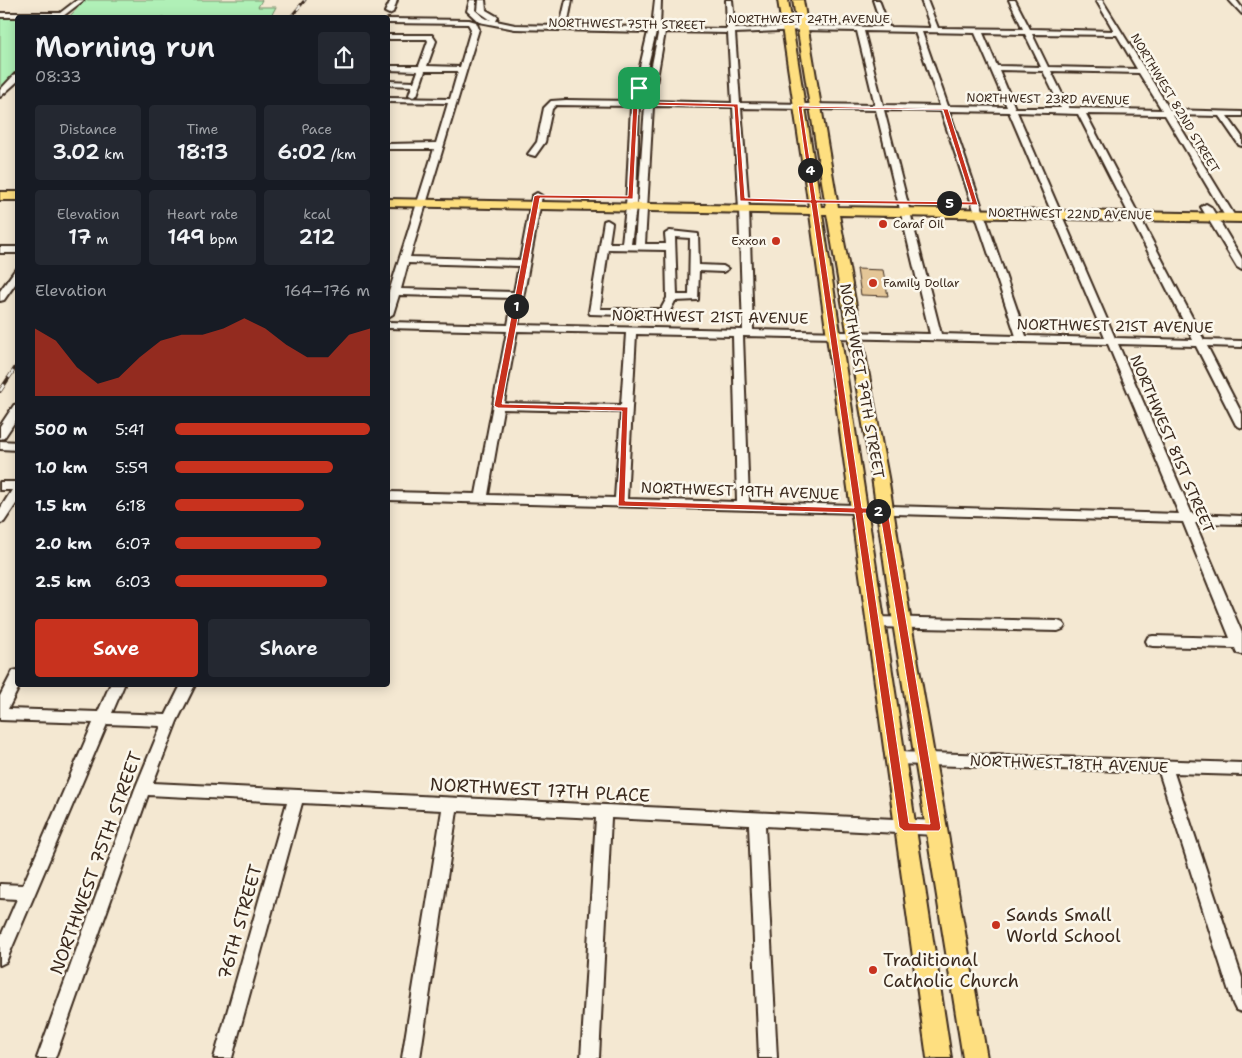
<!DOCTYPE html>
<html lang="en">
<head>
<meta charset="utf-8">
<style>
	:root { --surface:#171b24; --page:#242831; --text:#f1f3f6; --muted:#9ea1a6; --accent:#c8321e }
	body { margin:0; font-family:"Shantell Sans",sans-serif; background:var(--page); color:var(--text); height:100vh; display:flex; flex-direction:column; font-size:19px; white-space:nowrap }
	* { box-sizing:border-box; margin:0 }
	p { font-size:16px; color:var(--muted) }
	.icon { flex:none; width:28px; height:28px; fill:none; stroke:currentColor; stroke-width:2; stroke-linecap:round; stroke-linejoin:round }
	.map { position:relative; flex:1; overflow:hidden }
	.drawer { position:absolute; left:15px; top:15px; width:375px; height:672px; display:flex; flex-direction:column; background:var(--surface); border-radius:5px; box-shadow:0 2px 12px #0003 }
	.drawer>* { flex:none }
	.pin { position:absolute; display:grid; place-items:center; width:42px; height:42px; color:#fff; margin:-21px; border-radius:10px; box-shadow:0 2px 8px #0006 }
	.km { position:absolute; width:25px; height:25px; margin:-12px; border-radius:50%; background:#222; color:#fff; font-size:14px; line-height:25px; text-align:center }
	.round { display:grid; place-items:center; flex:none; width:52px; height:52px; border-radius:5px; background:var(--page) }
	.headline { display:flex; align-items:center; justify-content:space-between; height:85px; padding:0 20px }
	h1 { font-size:28px; font-weight:600; line-height:38px }
	.metrics { display:grid; grid-template-columns:repeat(3,1fr); gap:8px; height:85px; padding:5px 20px }
	.metrics div { display:grid; align-content:center; border-radius:5px; background:var(--page); text-align:center }
	.metrics b { font-size:21px; font-weight:600 }
	.metrics small { font-size:14px; font-weight:400 }
	.metrics p { font-size:14px }
	.chart { height:140px; padding:10px 20px }
	.chart p { display:flex; justify-content:space-between }
	.chart svg { width:100%; height:90px; margin-top:5px; fill:var(--accent); opacity:.7 }
	.button { display:flex; gap:10px; margin-top:auto; padding:10px 20px }
	.button a { flex:1; height:58px; border-radius:5px; background:var(--accent); color:#fff; font-size:20px; font-weight:600; line-height:58px; text-align:center }
	.button a+a { background:var(--page); color:var(--text) }
	ul { padding:0 20px; list-style:none; font-size:16px }
	li { display:grid; grid-template-columns:80px 60px 1fr; align-items:center; height:38px }
	li i { height:12px; border-radius:6px; background:var(--accent) }
	.map>svg:first-child { display:block }
	.green { fill:#b0f0b7; stroke:#768d6a }
	.building { fill:#e4c697; stroke:#3b2a1e }
	.lines { fill:none; stroke-linecap:round; stroke-linejoin:round }
	.minor-casing { stroke:#3b2a1e; stroke-width:4 }
	.major-casing { stroke:#3b2a1e; stroke-width:4 }
	.minor { fill:#fbf7ec; fill-rule:evenodd }
	.major { fill:#fedf80; fill-rule:evenodd }
	.rail-far1-casing { stroke:#3b2a1e; stroke-width:3 }
	.rail-casing { stroke:#3b2a1e; stroke-width:4 }
	.rail-far1 { stroke:#fbf7ec; stroke-width:2; stroke-dasharray:5.5; stroke-linecap:butt }
	.rail { stroke:#fbf7ec; stroke-width:2.5; stroke-dasharray:8; stroke-linecap:butt }
	.route { fill:#c8321e; stroke:#fff; fill-rule:evenodd }
	.poi-dot { fill:#c8321e; stroke:#fbf7ec; stroke-width:2 }
	.labels { text-anchor:middle; stroke-width:5; stroke-linejoin:round; paint-order:stroke }
	.far-street-label { font-size:12px; fill:#3b2a1e; stroke:#fbf7ec }
	.far-poi-label { font-size:12px; fill:#3b2a1e; stroke:#fbf7ec; text-anchor:start }
	.street-label { font-size:15px; fill:#3b2a1e; stroke:#fbf7ec }
	.near-street-label { font-size:18px; fill:#3b2a1e; stroke:#fbf7ec }
	.near-poi-label { font-size:18px; fill:#3b2a1e; stroke:#fbf7ec; text-anchor:start }
</style>
</head>
<body>
<div class="map">
<svg width="1242" height="1058" viewBox="0 0 1242 1058">
	<rect width="100%" height="100%" fill="#f4e8d2"/>
	<filter id="ink" filterUnits="userSpaceOnUse"><feTurbulence type="fractalNoise" baseFrequency=".02" numOctaves="2"/><feDisplacementMap in="SourceGraphic" scale="10" xChannelSelector="R" yChannelSelector="G"/><feConvolveMatrix kernelMatrix="1 2 1 2 8 2 1 2 1" color-interpolation-filters="sRGB"/></filter>
	<g filter="url(#ink)">
		<!-- green -->
		<path class="green" d="M85,0h177l-4,7h18l-6,11h-252l-1,57 -17,19v-77h69z"/>
		<!-- building -->
		<path class="building" d="M857,269l26,1 5,26 -27,-1z"/>
		<g class="lines">
			<defs>
				<path id="minor" d="M77,0h7l-22,17h-62v-4h60z
					M391,0h6l-4,12 -4,2 -4,-2z
					M470,0h6l-1,10 9,8 7,2 -13,-9 1,-11h6l1,10 12,7 -2,4 19,4 45,1 6,-26h6l-5,26 85,1 3,-27h6l-1,28 67,1 -1,-29h6l3,29 68,-3 79,1 -9,-27h6l10,27 42,1 -10,-28h6l11,28 85,1 -14,-29h6l15,29 84,2 -18,-31h6l68,110 72,2v4h-15l15,21v9l-3,-1 -20,-29 -46,-1 63,103 -5,3 -5,-3 -61,-103 -79,-1 118,226 38,1v6l-35,-1 35,68v14l-6,-3 -40,-79 -78,-2 74,170 50,2v8l-47,-1 47,110v21l-5,-1 -2,-5 -82,-2 -5,-1 -2,-4 2,-4 5,-1 77,2 -47,-116 -795,-22v-8l88,2 31,-163 -119,-3v-6l120,3 5,-27 -114,-3 -6,19 -5,3 1,-25 45,-143h-46v-5l48,-1 12,-40 -60,-1v-4l62,1 8,-28h-33l-8,24 -4,2 -4,-2 3,-9 -24,-1v-4l26,1 4,-11 -30,-1v-4h31l9,-25 -1,-2h-39v-4h44l4,6 -9,25 33,1 11,-38 -3,-5 -80,-1v-4l81,1 7,2 3,7 -69,228 110,3 12,-64 5,-3 5,3 -24,129 225,5 -4,-121 -6,-102 -80,-1 -8,138h21l-1,-10 5,-3 28,3 1,31 24,1 5,3 -5,3 -24,-1 -1,29 -23,1 -6,12 -14,3 -65,-2 -1,-2 15,-91 3,-1 5,3 -3,20h13l4,-36 5,-101 -75,-1 -4,4 -7,33 -10,14 -7,-2 9,-12 7,-34 7,-7 15,-1 66,1 16,-69 -133,-3 -36,-7 -12,-11zM803,30l54,1 18,74 -135,-2 -5,-70zM864,31l51,1 25,74 -57,-1zM656,32l2,2 -13,67h-6zM665,32l63,1 4,70 -79,-2zM922,32l53,1 32,74 -59,-1zM983,33l42,1 16,33 -44,-1zM1032,34l85,1 20,34 -89,-2zM999,70l44,1 18,37h-46zM1051,71l88,2 23,37 -93,-2zM639,106h6l-10,138h-4l5,-37zM741,108l135,2 54,224 -177,-4 -4,-121zM884,110l57,1 75,225 -75,-2zM949,111l60,1 96,226 -79,-2zM1017,112l61,2 115,226 -78,-2zM675,237l15,1 -1,57h-12zM608,249l58,1 1,48 -6,11h-61zM408,263l111,3 -5,26 -113,-3zM517,331l109,2 -5,72 -117,-2zM636,334l97,2 4,166 -110,-3zM743,336l365,8 71,170 -430,-12zM503,409l118,3 -6,86 -127,-3z
					M1229,0h7l6,8v6z
					M15,74h3v7l-18,16v-7z
					M1206,204l5,3 31,52v11l-5,-3 -36,-60z
					M0,247h18v6h-18z
					M18,269v11l-14,20 -4,1v-10l15,-21z
					M18,404v13l-14,21 -4,1v-13l14,-21z
					M0,441l18,1v8l-18,-1z
					M0,482h18v19l-14,21 -4,1v-14l12,-19h-12z
					M875,617l183,4 5,2 2,3 -2,3 -5,2 -183,-4 -5,-2 -2,-3 2,-3z
					M18,670v15h2l-12,24 90,3 12,-27h14l-12,28 54,2 15,-30h14l-18,36 -24,62 782,38 6,2 2,5 -2,5 -6,2 -170,-9 12,232h-18l-10,-233 -138,-7 -12,240h-18l15,-240 -139,-7 -37,247h-18l40,-248 -140,-7 -70,255h-18l73,-256 -139,-7 -93,263h-18l98,-269 26,-63 -54,-2 -99,233 -2,5 -6,3v-27l17,-39 -17,-1v-14l23,1 70,-162 -93,-3v-24l13,-25z
					M896,752l346,11v12l-68,-2 68,205v34l-6,-2 -3,-6 -74,-232 -263,-8 -5,-2 -2,-4 2,-4z"/>
				<path id="major" d="M778,0h10l33,207h5l-33,-207h10l35,207 404,7v8l-403,-7 49,262 23,146 76,435h-24l-70,-435 -21,-146 -45,-263h-5l129,844h-24l-117,-844 -422,-8v-7l421,8z
					M0,192h18v8h-18z"/>
			</defs>
			<!-- minor casing -->
			<use href="#minor" class="minor-casing"/>
			<!-- major casing -->
			<use href="#major" class="major-casing"/>
			<!-- minor -->
			<use href="#minor" class="minor"/>
			<!-- major -->
			<use href="#major" class="major"/>
			<defs>
				<path id="rail-far1" d="M290,18l15,-18"/>
				<path id="rail" d="M0,391l18,-27"/>
			</defs>
			<!-- rail-far1 casing -->
			<use href="#rail-far1" class="rail-far1-casing"/>
			<!-- rail casing -->
			<use href="#rail" class="rail-casing"/>
			<!-- rail-far1 -->
			<use href="#rail-far1" class="rail-far1"/>
			<!-- rail -->
			<use href="#rail" class="rail"/>
		</g>
	</g>
	<!-- route -->
	<path class="route" d="M637,87l16,1 -1,14 86,2 7,94 66,2 -13,-94 150,3 30,96 -161,-2 45,305h22l4,3 53,317 -2,3h-35l-5,-4 -44,-314 -237,-7 4,-95 -124,-3 -4,-2 40,-210 3,-1 91,1 5,-93zM641,90h8l-3,13 3,2 85,2 6,94 71,2 43,305 -229,-7 3,-94 -126,-3 38,-206 93,1 5,-96zM802,108l141,2 29,92 -156,-2zM863,513l17,1 50,310 -21,-1z"/>
	<!-- markers -->
	<g class="poi-dot">
		<circle cx="883" cy="224" r="5"/>
		<circle cx="776" cy="241" r="5"/>
		<circle cx="873" cy="283" r="5"/>
		<circle cx="996" cy="925" r="5"/>
		<circle cx="873" cy="970" r="5"/>
	</g>
	<g class="labels">
		<!-- far-street labels -->
		<g class="far-street-label">
			<text x="809" y="23">NORTHWEST 24TH AVENUE</text>
			<text transform="translate(627 24) rotate(1)" y="4">NORTHWEST 75TH STREET</text>
			<text transform="translate(1048 99) rotate(1)" y="4">NORTHWEST 23RD AVENUE</text>
			<text transform="translate(1175 103) rotate(59)" y="4">NORTHWEST 82ND STREET</text>
			<text transform="translate(1070 214) rotate(1)" y="4">NORTHWEST 22ND AVENUE</text>
		</g>
		<!-- far-poi labels -->
		<g class="far-poi-label">
			<text x="893" y="228">Caraf Oil</text>
			<text x="766" y="245" text-anchor="end">Exxon</text>
			<text x="883" y="287">Family Dollar</text>
		</g>
		<!-- street labels -->
		<g class="street-label">
			<text transform="translate(710 317) rotate(1)" y="5">NORTHWEST 21ST AVENUE</text>
			<text transform="translate(1115 326) rotate(1)" y="5">NORTHWEST 21ST AVENUE</text>
			<text transform="translate(862 381) rotate(80)" y="5">NORTHWEST 79TH STREET</text>
			<text transform="translate(1172 444) rotate(67)" y="5">NORTHWEST 81ST STREET</text>
			<text transform="translate(740 491) rotate(2)" y="5">NORTHWEST 19TH AVENUE</text>
			<text transform="translate(1069 764) rotate(2)" y="5">NORTHWEST 18TH AVENUE</text>
		</g>
		<!-- near-street labels -->
		<g class="near-street-label">
			<text transform="translate(540 790) rotate(3)" y="6">NORTHWEST 17TH PLACE</text>
			<text transform="translate(96 863) rotate(-70)" y="6">NORTHWEST 75TH STREET</text>
			<text transform="translate(240 922) rotate(-74)" y="6">76TH STREET</text>
		</g>
		<!-- near-poi labels -->
		<g class="near-poi-label">
			<text x="1006" y="921">Sands Small<tspan x="1006" dy="21">World School</tspan></text>
			<text x="883" y="966">Traditional<tspan x="883" dy="21">Catholic Church</tspan></text>
		</g>
	</g>
</svg>
<div class="pin" style="left:639px;top:88px;background:#1e9e55"><svg class="icon" aria-label="arrive" viewBox="0 0 24 24"><path d="M6 21V4h12l-3 4 3 4H6"/></svg></div>
<b class="km" style="left:516px;top:306px">1</b>
<b class="km" style="left:878px;top:511px">2</b>
<b class="km" style="left:810px;top:170px">4</b>
<b class="km" style="left:949px;top:203px">5</b>
<section class="drawer">
<div class="headline"><div><h1>Morning run</h1><p>08:33</p></div><a class="round"><svg class="icon" aria-label="share" viewBox="0 0 24 24"><path d="M12 15V3M7 8l5-5 5 5M5 13v7h14v-7"/></svg></a></div>
<div class="metrics">
<div><p>Distance</p><b>3.02<small> km</small></b></div>
<div><p>Time</p><b>18:13</b></div>
<div><p>Pace</p><b>6:02<small> /km</small></b></div>
</div>
<div class="metrics">
<div><p>Elevation</p><b>17<small> m</small></b></div>
<div><p>Heart rate</p><b>149<small> bpm</small></b></div>
<div><p>kcal</p><b>212</b></div>
</div>
<div class="chart"><p><span>Elevation</span>164–176 m</p>
<svg viewBox="0 0 160 44" preserveAspectRatio="none"><path d="M0 44V11L10 17L20 30L30 38L40 35L50 25L60 17L70 14L80 14L90 11L100 6L110 11L120 19L130 25L140 25L150 14L160 11V44z"/></svg>
</div>
<ul>
<li><b>500 m</b>5:41<i style="width:100%"></i></li>
<li><b>1.0 km</b>5:59<i style="width:81%"></i></li>
<li><b>1.5 km</b>6:18<i style="width:66%"></i></li>
<li><b>2.0 km</b>6:07<i style="width:75%"></i></li>
<li><b>2.5 km</b>6:03<i style="width:78%"></i></li>
</ul>
<div class="button"><a>Save</a><a>Share</a></div>
</section>
</div>
</body>
</html>
